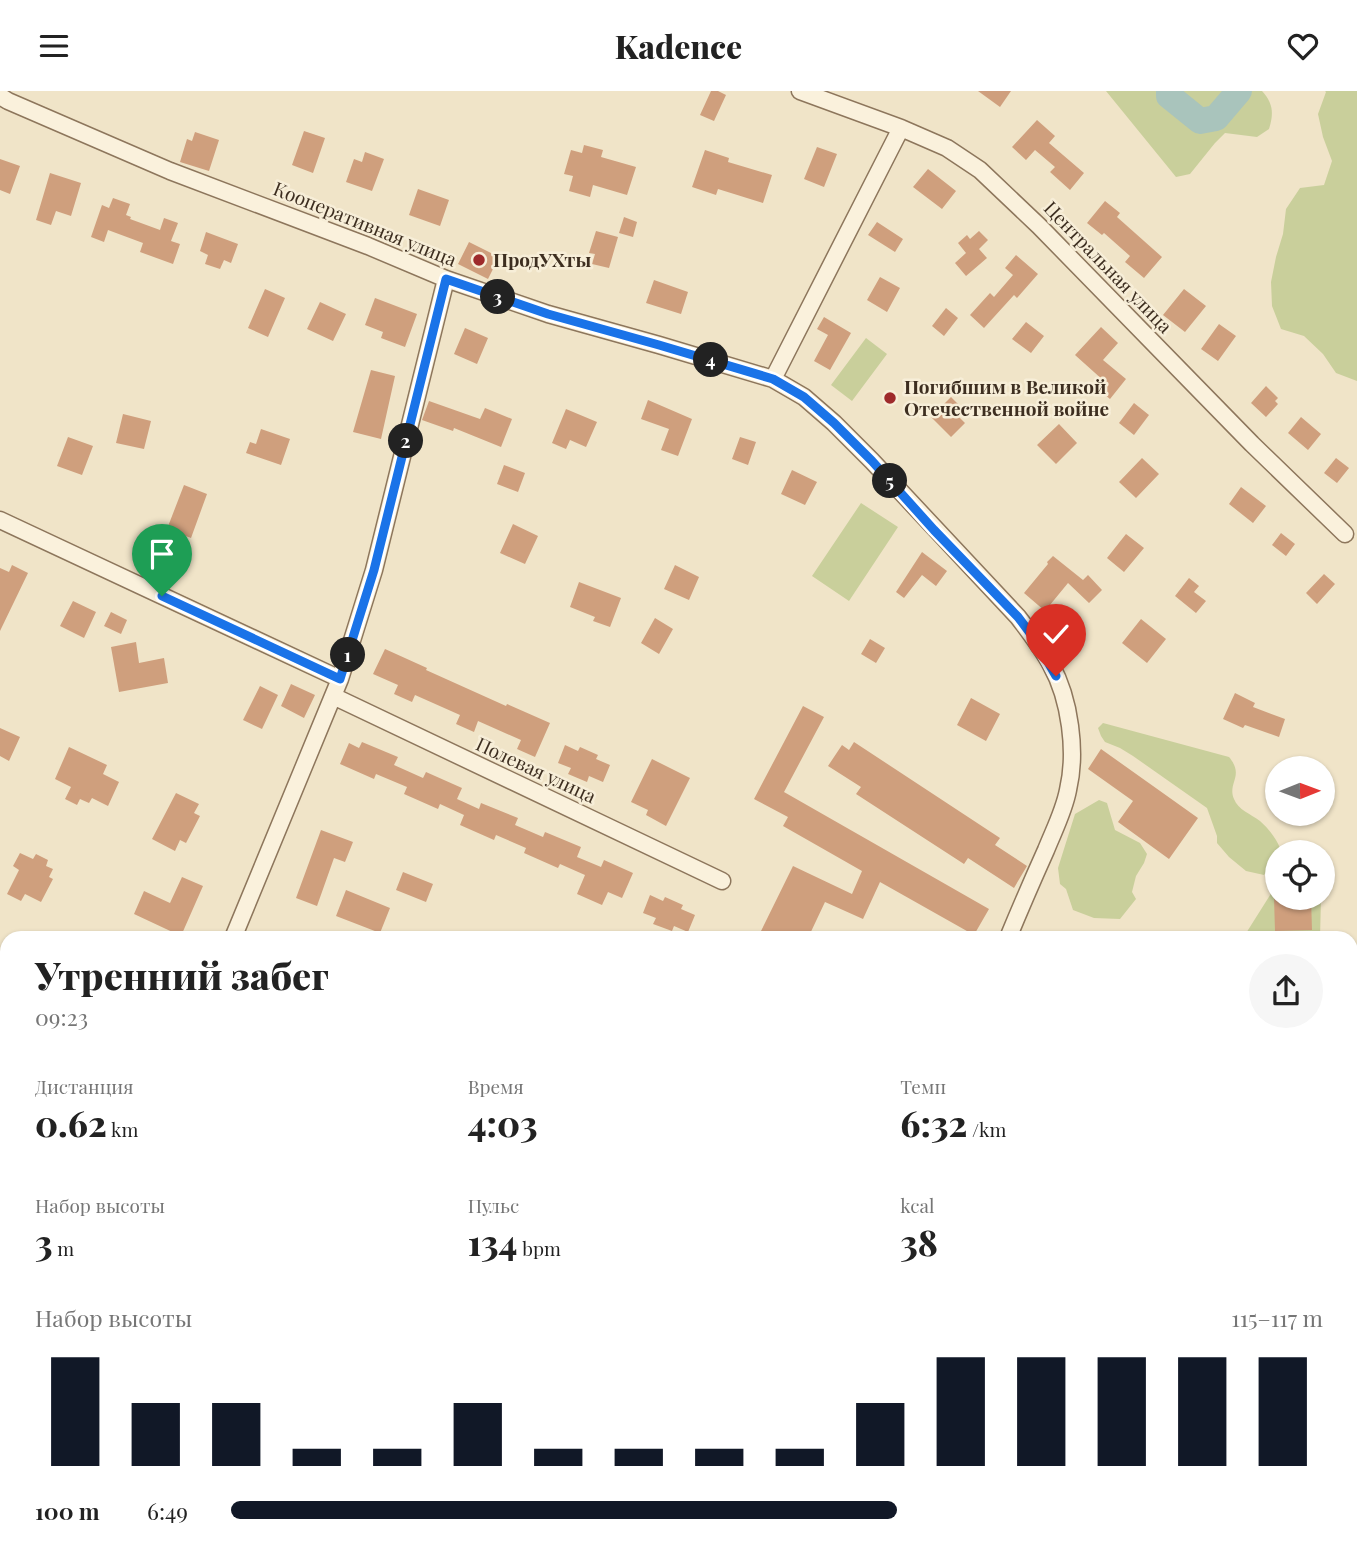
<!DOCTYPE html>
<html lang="ru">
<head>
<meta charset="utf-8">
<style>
	:root { --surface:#fff; --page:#f6f6f6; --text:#222; --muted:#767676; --accent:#111827 }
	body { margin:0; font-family:"Playfair Display",serif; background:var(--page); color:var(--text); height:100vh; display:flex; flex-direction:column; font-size:26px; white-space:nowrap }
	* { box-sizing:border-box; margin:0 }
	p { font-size:23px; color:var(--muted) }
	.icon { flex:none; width:38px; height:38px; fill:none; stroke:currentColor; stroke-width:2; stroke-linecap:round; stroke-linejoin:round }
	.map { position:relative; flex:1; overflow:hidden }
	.panel { position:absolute; left:0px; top:840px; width:1358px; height:621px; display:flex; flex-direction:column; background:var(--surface); border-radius:21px 21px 0 0; box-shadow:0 2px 5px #0004 }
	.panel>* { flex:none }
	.needle { width:46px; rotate:89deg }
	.buttons { position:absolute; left:1265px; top:665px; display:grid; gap:14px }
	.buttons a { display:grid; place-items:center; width:70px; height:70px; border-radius:50%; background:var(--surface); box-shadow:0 2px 5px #0004; font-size:35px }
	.pin { position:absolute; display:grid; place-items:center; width:60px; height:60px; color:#fff; margin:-72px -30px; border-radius:50% 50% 50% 0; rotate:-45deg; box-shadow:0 0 7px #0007 }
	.pin .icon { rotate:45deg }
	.km { position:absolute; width:35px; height:35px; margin:-18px; border-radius:50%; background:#222; color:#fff; font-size:19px; line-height:35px; text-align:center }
	.round { display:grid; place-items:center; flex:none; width:74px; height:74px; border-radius:37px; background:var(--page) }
	.overview { display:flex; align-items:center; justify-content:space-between; height:119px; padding:0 35px }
	h1 { font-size:38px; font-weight:800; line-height:52px }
	.figures { display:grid; grid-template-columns:repeat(3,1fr); gap:10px; height:119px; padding:7px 35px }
	.figures div { display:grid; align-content:center }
	.figures b { font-size:35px; font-weight:800 }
	.figures small { font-size:19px; font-weight:400 }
	.figures p { font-size:19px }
	.chart { height:196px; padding:14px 35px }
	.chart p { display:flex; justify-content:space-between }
	.chart svg { width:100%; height:126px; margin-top:7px; stroke:var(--accent); stroke-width:6 }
	ul { padding:0 35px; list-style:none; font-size:23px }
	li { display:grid; grid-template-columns:112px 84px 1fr; align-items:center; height:52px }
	li i { height:18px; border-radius:9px; background:var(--accent) }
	header { display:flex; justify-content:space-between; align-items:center; height:91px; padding:0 35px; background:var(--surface); font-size:32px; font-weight:800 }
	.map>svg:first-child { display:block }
	.green { fill:#c9cf9b }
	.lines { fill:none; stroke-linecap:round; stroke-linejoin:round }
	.river { stroke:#a9c4bc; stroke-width:26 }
	.building { fill:#cf9f7d }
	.minor-casing { stroke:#8d765c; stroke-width:19 }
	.minor { stroke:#faf1dc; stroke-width:16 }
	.route-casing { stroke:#fff; stroke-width:14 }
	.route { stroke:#1a73e8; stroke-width:9 }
	.poi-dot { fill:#9e2a2b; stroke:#f7eed8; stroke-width:2.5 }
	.labels { text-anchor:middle; stroke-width:5; stroke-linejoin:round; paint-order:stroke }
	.street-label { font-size:19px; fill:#3d2e20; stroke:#f7eed8 }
	.poi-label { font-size:19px; font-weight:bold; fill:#3d2e20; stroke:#f7eed8; text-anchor:start }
</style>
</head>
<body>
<header><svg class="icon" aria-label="menu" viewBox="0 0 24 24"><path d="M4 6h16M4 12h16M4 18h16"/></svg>Kadence<svg class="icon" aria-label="heart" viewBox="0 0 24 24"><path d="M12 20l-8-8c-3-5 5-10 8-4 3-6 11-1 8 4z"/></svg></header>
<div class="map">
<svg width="1357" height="1460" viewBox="0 0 1357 1460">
	<rect width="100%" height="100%" fill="#f0e4c8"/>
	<!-- green -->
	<path class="green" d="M1106,0h156c11,12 12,22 7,38l-12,8 -32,-4 -10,10 -25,31 -14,3z
		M1325,0h32v290l-21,-8 -13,-19 -19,-18 -23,-7 -9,-23 -1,-24 5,-25 7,-23 3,-25 14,-21 24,-3 8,-24 -9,-24 -5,-23 8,-22z
		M866,247l21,16 -35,47 -21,-16z
		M861,412l37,24 -49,74 -37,-25z
		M1103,632l126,34c16,19 -2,26 5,42 4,11 17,15 26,22 8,7 16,17 20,27l-16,27 -18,-4 -17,-14 -12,-14v-7l-10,-28 -74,-52 -13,-8 -15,-6 -4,-6 -3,-8z
		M1099,709l8,3 8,27 25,13 7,11 -3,9 -8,13 -4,16 4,7 -16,20 -26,-1 -21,-8 -7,-21 -6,-5 -2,-16 17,-54z
		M1277,793l1,14h43l-1,40h-77z
		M1032,1454h248l-13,6h-236z"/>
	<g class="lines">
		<!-- river -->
		<path class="river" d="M1169,0v5l31,25 16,-3 23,-27"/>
	</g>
	<!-- building -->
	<path class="building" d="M711,0h7l8,4 -12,26 -14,-6z
		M978,0h33l-11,16z
		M1037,29l18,16 -6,7 35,30 -14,17 -20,-18 5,-5 -20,-17 -9,10 -14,-13z
		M304,40l21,7 -12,35 -21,-8z
		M195,41l24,8 -10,31 -29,-9 7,-23 5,2z
		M584,54l19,5 -2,7 35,10 -9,28 -34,-10 -3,12 -21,-6 4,-15 -9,-2 7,-24 11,3z
		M817,56l20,7 -13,33 -20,-8z
		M705,59l24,8 -1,4 44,13 -9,28 -45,-14 -2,6 -24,-8z
		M365,61l19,7 -12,32 -26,-9 8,-23 8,3z
		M0,68l20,7 -10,28 -10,-4z
		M928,78l28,22 -14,18 -29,-22z
		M50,82l31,10 -10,33 -15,-5 -5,14 -15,-5z
		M418,98l31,11 -9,26 -31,-11z
		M113,107l17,6 -4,11 5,2 -1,2 30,11 4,-12 14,5 -7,18 9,3 -7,20 -33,-12 3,-9 -35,-13 -4,12 -13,-5 11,-32 7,3z
		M1105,110l15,12 -3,4 45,40 -18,21 -19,-16 5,-6 -26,-23 -2,2 -15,-12z
		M624,126l13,5 -4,15 -14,-4z
		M877,131l26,17 -8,13 -27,-17z
		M596,140l22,6 -9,31 -17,-4 3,-10 -6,-1z
		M979,140l9,9 -9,9 8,9 -21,18 -11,-13 11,-10 -8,-10 9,-8 3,4z
		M206,141l32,12 -7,19 -7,-3 -4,9 -15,-5 3,-9 -8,-4z
		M469,151l30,15 -11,22 -30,-15z
		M1016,164l22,19 -21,24 -3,-3 -30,33 -14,-13 20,-22 4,4 19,-22 -8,-7z
		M880,186l20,11 -13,24 -20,-12z
		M654,189l34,12 -7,22 -35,-11z
		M265,198l20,9 -17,39 -20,-9z
		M1184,198l22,17 -21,26 -22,-17z
		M375,207l42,16 -12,33 -24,-9 2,-6 -18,-7z
		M320,211l26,12 -13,27 -26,-12z
		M946,217l12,10 -14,18 -12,-10z
		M824,226l27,16 -21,37 -16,-9 14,-26 -11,-6z
		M1026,231l18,14 -13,17 -19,-14z
		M1219,233l17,12 -18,25 -17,-12z
		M1101,236l17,16 -15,17 23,19 -16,20 -12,-10 6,-8 -29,-26z
		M465,237l23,10 -11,26 -23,-10z
		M371,279l24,6 -14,63 -28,-7z
		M1266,295l12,12 -3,3 3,3 -12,13 -15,-14z
		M951,306l13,13 -6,6 7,7 -14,14 -20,-20z
		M648,309l44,19 -14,37 -17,-6 8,-21 -28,-10z
		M429,310l51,18 5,-11 27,11 -11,28 -47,-19 -1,3 -31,-11z
		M1134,312l15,12 -15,20 -15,-12z
		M566,318l31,13 -11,25 -16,-7 -4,9 -14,-6z
		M123,323l28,7 -7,28 -28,-6z
		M1301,326l20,17 -13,16 -20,-17z
		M1059,333l18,19 -21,21 -19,-19z
		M261,338l29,10 -9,26 -35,-12 4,-11 6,2z
		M68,346l25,9 -11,29 -25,-9z
		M740,346l16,5 -8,23 -16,-6z
		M1142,367l17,16 -23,24 -17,-16z
		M1336,367l13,10 -12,15 -13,-10z
		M504,374l21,8 -7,19 -21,-8z
		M792,379l25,12 -12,23 -24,-11z
		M184,394l23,9 -16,44 -24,-9z
		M1241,396l25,19 -13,17 -24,-19z
		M513,433l25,12 -13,28 -25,-11z
		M1281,442l14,11 -9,12 -14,-11z
		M1126,443l18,14 -20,24 -17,-14z
		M922,461l25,19 -11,15 -14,-11 -18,23 -8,-6z
		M1053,465l30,24 5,-5 14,15 -13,13 -21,-20 -23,28 -21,-18 24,-29 -1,-2z
		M12,474l16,8 -28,58v-63l9,4z
		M675,474l24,12 -10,23 -25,-11z
		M1324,483l11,10 -18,20 -11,-11z
		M1189,487l10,8 -5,6 12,9 -10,12 -21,-17z
		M579,491l42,16 -11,29 -17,-6 2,-4 -25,-10z
		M73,510l23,11 -12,26 -24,-12z
		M111,521l16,8 -6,14 -17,-8z
		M655,527l18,11 -14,25 -18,-11z
		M1141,528l25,20 -19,24 -25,-20z
		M870,548l15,9 -9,15 -15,-9z
		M136,551l3,21 25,-5 4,25 -49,9 -8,-45z
		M385,558l42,19 -1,2 80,36 1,-2 43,19 -15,34 -18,-8 4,-9 -43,-19 -4,11 -18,-8 4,-9 -45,-20 -3,7 -18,-8 4,-9 -25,-11z
		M291,593l24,11 -11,23 -23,-12z
		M260,595l18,9 -16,34 -19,-9z
		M1235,602l20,10 -2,4 32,12 -6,18 -34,-12 -2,3 -20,-9z
		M971,607l29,16 -14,27 -29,-16z
		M803,615l21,11 -40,75 205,117 -15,26 -94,-53 -17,37 -38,-17 -17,36h-33l-14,-7 32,-65 59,28 10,-23 -79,-45 5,-9 -34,-18z
		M0,637l20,9 -11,24 -9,-5z
		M362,651l36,15 -4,8 29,13 3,-6 36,16 -5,11 22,10 2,-6 37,15 -3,7 28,12 2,-5 36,15 -4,10 24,10 3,-7 29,13 -11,25 -14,-6 -6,13 -25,-11 8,-19 -25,-11 -2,4 -34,-15 2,-5 -30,-13 -2,5 -34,-15 4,-10 -24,-11 -2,5 -34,-15 3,-7 -31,-13 -2,5 -34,-15 9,-21 10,5z
		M854,651l146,96 -5,7 32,21 -13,22 -46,-30 -4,6 -108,-70 5,-7 -33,-21 14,-21 7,5z
		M565,654l13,6 2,-4 18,8 -2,4 14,6 -7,17 -14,-6 -2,6 -19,-8 3,-6 -13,-5z
		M69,656l38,18 -4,9 16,8 -11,24 -16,-8 -3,5 -9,-4 -3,6 -12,-6 6,-12 -16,-8z
		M1101,658l97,69 -29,41 -51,-37 15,-21 -45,-32z
		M652,668l38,19 -24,48 -20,-11 2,-5 -17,-8z
		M176,702l23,11 -5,9 6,3 -14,27 -6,-3 -5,11 -23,-12z
		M321,739l32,12 -8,20 -11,-4 -17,48 -21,-8z
		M20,762l13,6 3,-5 12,6 -2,6 7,3 -4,8 4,2 -12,23 -16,-8 -4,7 -14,-7 12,-24 -6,-4z
		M403,781l30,12 -7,18 -30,-12z
		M182,786l21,9 -22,50 -47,-22 10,-23 26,12z
		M346,799l44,18 -10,25 -44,-17z
		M650,804l13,6 2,-4 18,8 -2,4 14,6 -7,17 -14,-6 -2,5 -19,-7 3,-6 -13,-5z
		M1274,807h37l1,32 -37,1z"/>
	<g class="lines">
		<defs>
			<path id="minor" d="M800,0l101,37 46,20 33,22 59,56 213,218 93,90
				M0,5l8,5 162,70 198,75 78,33 102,35 111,31 114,34 31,18 30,26 38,38 146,156c12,16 24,31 33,48 19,34 26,87 17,125 -4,21 -14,40 -22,60 -13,29 -26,59 -38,88
				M773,288l128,-251
				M0,429l340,159
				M333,605l389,185
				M233,847l107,-259 34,-109 72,-291
				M3,1460l4,-11
				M184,1460l2,-6
				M587,1460l3,-6
				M752,1460l3,-6"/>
		</defs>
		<!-- minor casing -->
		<use href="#minor" class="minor-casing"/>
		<!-- minor -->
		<use href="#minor" class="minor"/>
	</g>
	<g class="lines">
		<defs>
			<path id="route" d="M162,505l178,83 34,-109 72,-291 102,35 111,31 114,34 31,18 30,26 38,38 62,69 84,87 18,24 20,35"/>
		</defs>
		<!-- route casing -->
		<use href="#route" class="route-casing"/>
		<!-- route -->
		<use href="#route" class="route"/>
	</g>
	<!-- markers -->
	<g class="poi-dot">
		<circle cx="479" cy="169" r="7"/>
		<circle cx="890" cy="307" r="7"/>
	</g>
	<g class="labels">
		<!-- street labels -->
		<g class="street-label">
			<text transform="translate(365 133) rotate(22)" y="7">Кооперативная улица</text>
			<text transform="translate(1108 176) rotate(46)" y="7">Центральная улица</text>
			<text transform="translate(536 679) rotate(25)" y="7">Полевая улица</text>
		</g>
		<!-- poi labels -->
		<g class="poi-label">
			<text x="493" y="176">ПродУХты</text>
			<text x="904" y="303">Погибшим в Великой<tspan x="904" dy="22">Отечественной войне</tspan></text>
		</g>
	</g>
</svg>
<div class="buttons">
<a><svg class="needle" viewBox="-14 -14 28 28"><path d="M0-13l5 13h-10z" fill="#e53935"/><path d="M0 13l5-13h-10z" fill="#767676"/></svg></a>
<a><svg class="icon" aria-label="locate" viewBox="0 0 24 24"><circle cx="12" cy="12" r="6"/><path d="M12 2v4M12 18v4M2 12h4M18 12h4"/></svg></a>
</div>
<div class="pin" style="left:162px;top:505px;background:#1e9e55"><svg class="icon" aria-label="arrive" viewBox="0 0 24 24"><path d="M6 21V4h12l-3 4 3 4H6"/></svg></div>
<div class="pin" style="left:1056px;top:585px;background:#d93025"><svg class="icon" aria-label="check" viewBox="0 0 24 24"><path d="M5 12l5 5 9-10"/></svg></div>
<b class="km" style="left:348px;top:564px">1</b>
<b class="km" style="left:406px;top:350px">2</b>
<b class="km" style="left:498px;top:206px">3</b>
<b class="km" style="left:711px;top:269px">4</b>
<b class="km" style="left:890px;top:390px">5</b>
<section class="panel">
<div class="overview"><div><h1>Утренний забег</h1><p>09:23</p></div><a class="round"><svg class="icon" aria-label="share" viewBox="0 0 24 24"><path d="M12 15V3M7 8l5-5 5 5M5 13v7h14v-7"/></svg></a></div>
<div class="figures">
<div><p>Дистанция</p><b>0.62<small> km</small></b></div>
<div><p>Время</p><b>4:03</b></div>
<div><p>Темп</p><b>6:32<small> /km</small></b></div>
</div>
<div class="figures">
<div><p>Набор высоты</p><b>3<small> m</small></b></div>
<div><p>Пульс</p><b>134<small> bpm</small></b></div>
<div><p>kcal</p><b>38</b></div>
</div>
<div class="chart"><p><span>Набор высоты</span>115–117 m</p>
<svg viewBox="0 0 160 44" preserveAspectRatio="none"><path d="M5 44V6M15 44V22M25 44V22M35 44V38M45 44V38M55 44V22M65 44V38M75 44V38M85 44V38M95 44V38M105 44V22M115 44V6M125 44V6M135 44V6M145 44V6M155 44V6"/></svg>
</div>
<ul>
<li><b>100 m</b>6:49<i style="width:61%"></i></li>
</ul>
</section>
</div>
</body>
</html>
